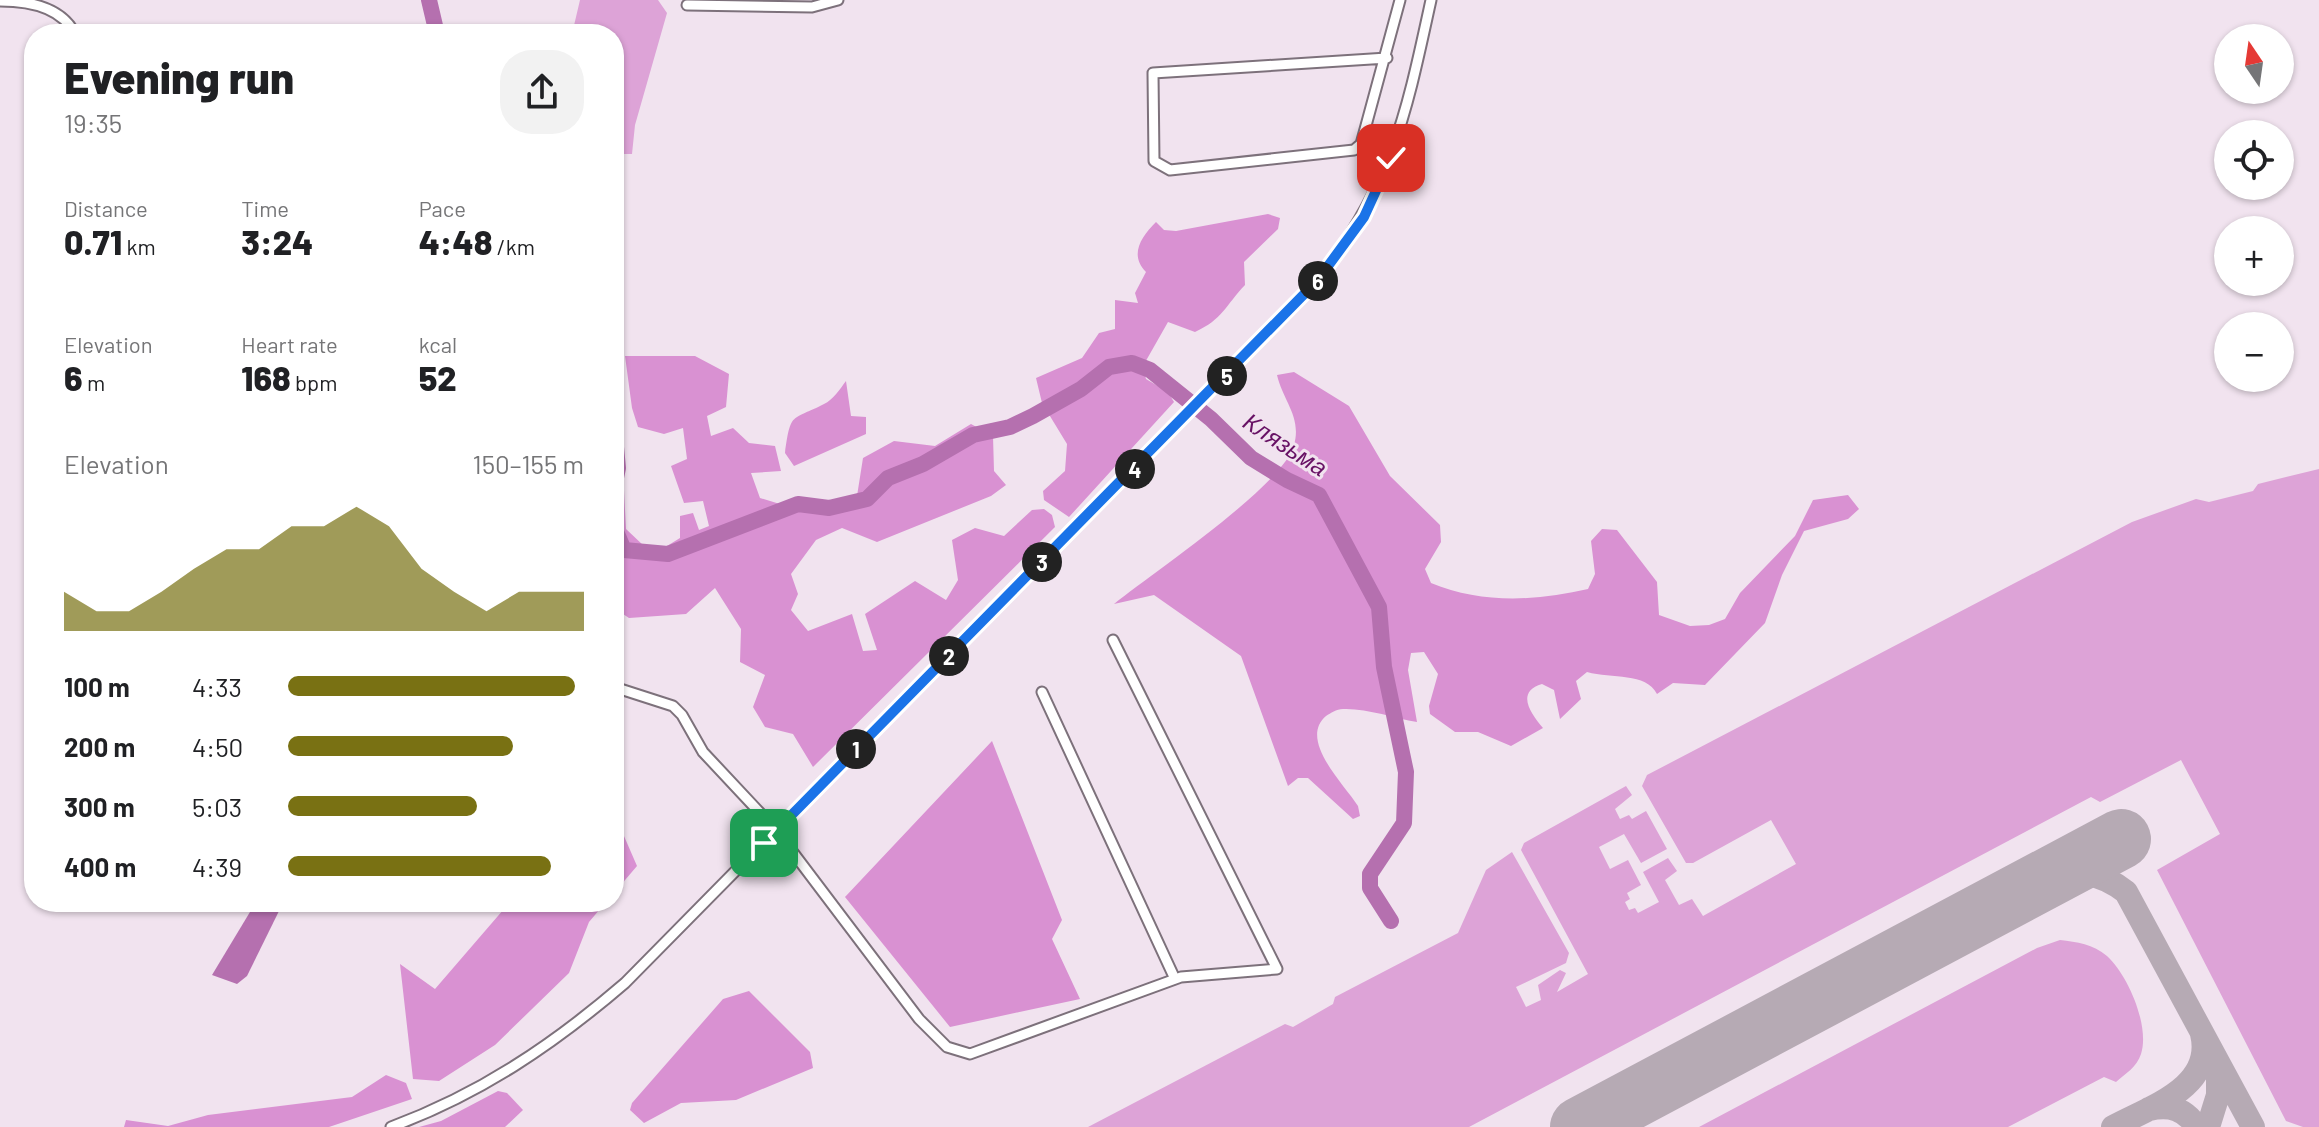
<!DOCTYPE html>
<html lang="en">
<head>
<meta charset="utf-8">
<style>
	:root { --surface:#fff; --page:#f2f2f2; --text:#202124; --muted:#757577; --accent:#797113 }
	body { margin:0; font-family:Barlow,sans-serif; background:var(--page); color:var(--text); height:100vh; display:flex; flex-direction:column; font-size:30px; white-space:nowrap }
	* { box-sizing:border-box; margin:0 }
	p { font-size:26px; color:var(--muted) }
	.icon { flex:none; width:44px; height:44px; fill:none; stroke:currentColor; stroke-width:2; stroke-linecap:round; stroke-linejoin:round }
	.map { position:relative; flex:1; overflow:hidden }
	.sheet { position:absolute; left:24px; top:24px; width:600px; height:888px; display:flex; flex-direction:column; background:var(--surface); border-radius:32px; box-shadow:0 2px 6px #0004 }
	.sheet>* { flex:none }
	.needle { width:52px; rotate:347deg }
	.fabs { position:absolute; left:2214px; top:24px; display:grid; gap:16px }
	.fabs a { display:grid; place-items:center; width:80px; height:80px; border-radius:50%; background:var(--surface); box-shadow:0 2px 6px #0004; font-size:40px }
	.pin { position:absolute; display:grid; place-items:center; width:68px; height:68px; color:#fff; margin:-34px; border-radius:16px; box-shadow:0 4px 12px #0006 }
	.km { position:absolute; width:40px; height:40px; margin:-20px; border-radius:50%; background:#222; color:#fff; font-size:22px; line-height:40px; text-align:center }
	.round { display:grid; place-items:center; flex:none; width:84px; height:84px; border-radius:32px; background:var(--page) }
	.head { display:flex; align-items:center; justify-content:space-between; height:136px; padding:0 40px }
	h1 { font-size:44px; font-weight:800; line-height:60px }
	.stats { display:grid; grid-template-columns:repeat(3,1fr); gap:12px; height:136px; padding:8px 40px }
	.stats div { display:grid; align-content:center }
	.stats b { font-size:34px; font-weight:800 }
	.stats small { font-size:22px; font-weight:400 }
	.stats p { font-size:22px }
	.chart { height:224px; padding:16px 40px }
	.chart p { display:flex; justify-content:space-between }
	.chart svg { width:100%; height:144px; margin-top:8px; fill:var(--accent); opacity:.7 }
	ul { padding:0 40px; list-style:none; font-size:26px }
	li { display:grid; grid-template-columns:128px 96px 1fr; align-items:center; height:60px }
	li i { height:20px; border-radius:10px; background:var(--accent) }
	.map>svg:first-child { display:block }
	.green { fill:#dda3d7 }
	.forest { fill:#d991d2 }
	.water { fill:#b570af }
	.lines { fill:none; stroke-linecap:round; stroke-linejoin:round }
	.river { stroke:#b570af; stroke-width:16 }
	.taxiway { stroke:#b6aab4; stroke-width:24 }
	.runway { stroke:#b6aab4; stroke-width:60 }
	.street-casing { stroke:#7d717b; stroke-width:13 }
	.street { stroke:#fff; stroke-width:9 }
	.route-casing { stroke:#fff; stroke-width:16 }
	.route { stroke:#1a73e8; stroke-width:10 }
	.labels { text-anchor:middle; stroke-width:6; stroke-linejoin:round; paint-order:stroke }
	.water-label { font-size:24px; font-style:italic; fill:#671164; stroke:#f1e3ef }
</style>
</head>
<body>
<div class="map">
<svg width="2319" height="1127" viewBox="0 0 2319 1127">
	<rect width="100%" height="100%" fill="#f1e3ef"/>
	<!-- green -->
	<path class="green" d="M580,0h78l9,13 -32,112 -3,29h-18v-120h-42z
		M2319,469v658h-16l-17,-6 -129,-251 63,-36 -39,-74 -81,42 -9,-5 -622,330h-381l197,-103 8,3 40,-23 2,-7 123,-64 28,-63 26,-18 57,101 -3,10 -50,24 10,20 15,-7 -3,-15 22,-15 6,3 -9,19 31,-18 -67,-124 3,-7 102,-57 6,9 -17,14 5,10 9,-4 3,4 14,-8 21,38 -26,14 -17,-29 -25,13 11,22 18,-9 13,25 -14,8 3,6 -5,3 4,8 6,-2 3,5 21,-11 -16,-30 25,-14 9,13 -12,9 14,25 13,-6 11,17 93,-52 -25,-44 -78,43h-7l-44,-77 5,-11 485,-253 64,-23 13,3 44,-11 5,-7z
		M2060,940c17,2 33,4 47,16 21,19 43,70 34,98 -4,13 -16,20 -25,28l-12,-5 -96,50h-309l338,-179z"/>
	<!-- forest -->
	<path class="forest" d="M1268,214l12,4 -2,11 -34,33 1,23c-20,21 -22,34 -50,47l-27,-10 -25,44 3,13 22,13 6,10 -105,115 -25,-17 -1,-9 22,-20 2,-27 -25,-41 -6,-25 46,-20 17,-25 16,-4v-29l23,3 -3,-10 11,-21c-17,-17 -5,-35 10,-50l8,8 12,1z
		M625,356h70l34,18 -3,33 -19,9 4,20 22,-8 16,15 26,3 6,25 -30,2 9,25 46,14 51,-16 6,-38 31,-17 41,5 36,-22 22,12 1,35 12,14 -15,11 -114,46 -35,-14 -26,12 -25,34 7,20 -7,16 17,21 44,-17 11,37 14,-1 -12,-36 50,-33 31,19 12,-20 -6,-40 23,-12 29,8 28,-26 12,-1 8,6 3,12 -242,240 -20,-33 -28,-7 -12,-20 12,-32 -25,-13 1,-33 -26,-41 -29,26 -57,4 -15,-10v-201l6,6 6,116 18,17h23l13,-8v-22l13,-3 6,17 10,-4 -6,-25 -19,2 -13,-37 16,-7 -4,-31 -19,6 -26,-7 -6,-19z
		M1294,372l55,34 41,70 50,49 1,17 -16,27 6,14c50,21 106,18 157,6l7,-15 -4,-33 11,-12 15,1 40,52 2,33 31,11 19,-1 16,-6 15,-26 55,-57 18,-36 35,-5 11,14 -11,10 -44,12 -22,44 -17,48 -60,62 -32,-2 -16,11c-11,-22 -45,-15 -70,-22l-11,9 5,18 -21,20 -6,-29 -12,-6c-27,8 -11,30 1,44l-32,18 -33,-14h-23l-25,-18 -1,-8 9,-32 -14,-22 -13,1 -3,17 9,52c-23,-4 -51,-14 -74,-13 -7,0 -12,4 -17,7 -28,24 18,68 32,90l2,10 -7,3 -45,-41h-10l-10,8 -47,-130 -87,-61 -40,9c37,-30 170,-119 180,-159 8,-28 -11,-44 -17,-70z
		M846,381l5,35 15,1v17l-72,32 -9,-13c6,-42 6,-32 39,-49 9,-4 16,-15 22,-23z
		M992,741l70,179 -10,19 28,60 -130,28 -105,-130z
		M614,813l23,53 -23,27z
		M510,902h96l-17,20 -20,51 -74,72 -56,36 -26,-2 -13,-115 35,25z
		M749,991l61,61 3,16 -77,32 -55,3 -37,20 -14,-13 2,-7 91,-104z
		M386,1075l20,8 6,16 -83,28h-205l2,-7 42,6 40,-11 144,-18z
		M498,1091l9,2 16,17 -18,17h-86l22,-6z"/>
	<!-- water -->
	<path class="water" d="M256,902h20l3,9 -32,65 -10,8 -25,-9z"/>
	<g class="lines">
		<!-- river -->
		<path class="river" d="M429,0l8,34
			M614,426l4,42 -4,19
			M614,527l10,23 44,4 130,-50 31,4 38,-9 21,-21 35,-14 50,-29 37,-8 23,-11 48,-27 28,-22 23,-4 18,7 61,49 40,39 36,22 32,15 60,112 5,60 22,105 -2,51 -34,51v14l21,33"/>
		<!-- taxiway -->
		<path class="taxiway" d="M2044,880c31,-11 55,-9 82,12l127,235
			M2149,1109c21,-5 36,0 48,18
			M2113,1127c37,-20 102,-40 89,-93
			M2208,1127l10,-32v-30"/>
		<!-- runway -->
		<path class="runway" d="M1580,1127l541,-288"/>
		<defs>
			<path id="street" d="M0,1c28,0 61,5 75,33
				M687,5l125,2 26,-7
				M1387,58l-234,15 1,88 16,9 184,-20 7,-6 39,-144
				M614,687l59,19 9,9 21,37 73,78 143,189 28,28 23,7 211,-77 96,-8 -164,-329
				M1042,692l133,287
				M391,1127c89,-33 162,-82 234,-144l692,-702c75,-95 89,-166 114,-281"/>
		</defs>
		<!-- street casing -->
		<use href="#street" class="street-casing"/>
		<!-- street -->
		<use href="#street" class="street"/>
	</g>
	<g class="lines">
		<defs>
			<path id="route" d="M764,843l553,-562 47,-64 27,-59"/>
		</defs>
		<!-- route casing -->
		<use href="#route" class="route-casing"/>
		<!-- route -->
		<use href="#route" class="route"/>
	</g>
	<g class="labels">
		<!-- water labels -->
		<g class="water-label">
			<text transform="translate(1285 445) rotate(33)" y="8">Клязьма</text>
		</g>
	</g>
</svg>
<div class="fabs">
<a><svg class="needle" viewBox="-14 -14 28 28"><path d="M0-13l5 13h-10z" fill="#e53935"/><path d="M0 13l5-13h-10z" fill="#757577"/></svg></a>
<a><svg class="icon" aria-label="locate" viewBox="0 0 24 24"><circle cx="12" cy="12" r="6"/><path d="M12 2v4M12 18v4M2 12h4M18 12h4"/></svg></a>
<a>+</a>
<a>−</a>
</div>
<div class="pin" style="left:764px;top:843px;background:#1e9e55"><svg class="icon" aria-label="arrive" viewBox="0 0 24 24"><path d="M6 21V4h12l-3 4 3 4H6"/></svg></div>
<div class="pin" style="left:1391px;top:158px;background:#d93025"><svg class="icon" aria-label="check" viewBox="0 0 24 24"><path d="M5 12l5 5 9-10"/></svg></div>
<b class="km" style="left:856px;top:749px">1</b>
<b class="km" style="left:949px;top:656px">2</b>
<b class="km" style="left:1042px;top:562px">3</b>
<b class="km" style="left:1135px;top:469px">4</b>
<b class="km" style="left:1227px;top:376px">5</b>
<b class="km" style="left:1318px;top:281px">6</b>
<section class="sheet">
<div class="head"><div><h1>Evening run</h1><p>19:35</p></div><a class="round"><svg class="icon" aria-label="share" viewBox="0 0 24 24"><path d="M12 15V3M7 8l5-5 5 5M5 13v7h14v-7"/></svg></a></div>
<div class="stats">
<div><p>Distance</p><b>0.71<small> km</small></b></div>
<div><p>Time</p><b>3:24</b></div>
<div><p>Pace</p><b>4:48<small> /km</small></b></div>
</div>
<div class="stats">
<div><p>Elevation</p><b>6<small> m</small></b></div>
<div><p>Heart rate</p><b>168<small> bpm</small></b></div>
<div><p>kcal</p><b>52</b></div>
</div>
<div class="chart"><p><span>Elevation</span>150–155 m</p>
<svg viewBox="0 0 160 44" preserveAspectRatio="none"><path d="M0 44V32L10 38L20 38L30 32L40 25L50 19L60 19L70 12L80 12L90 6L100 12L110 25L120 32L130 38L140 32L150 32L160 32V44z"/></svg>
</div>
<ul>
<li><b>100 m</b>4:33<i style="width:97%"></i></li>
<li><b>200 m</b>4:50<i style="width:76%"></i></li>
<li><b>300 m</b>5:03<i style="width:64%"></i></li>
<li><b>400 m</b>4:39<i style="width:89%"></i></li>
</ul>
</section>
</div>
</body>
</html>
